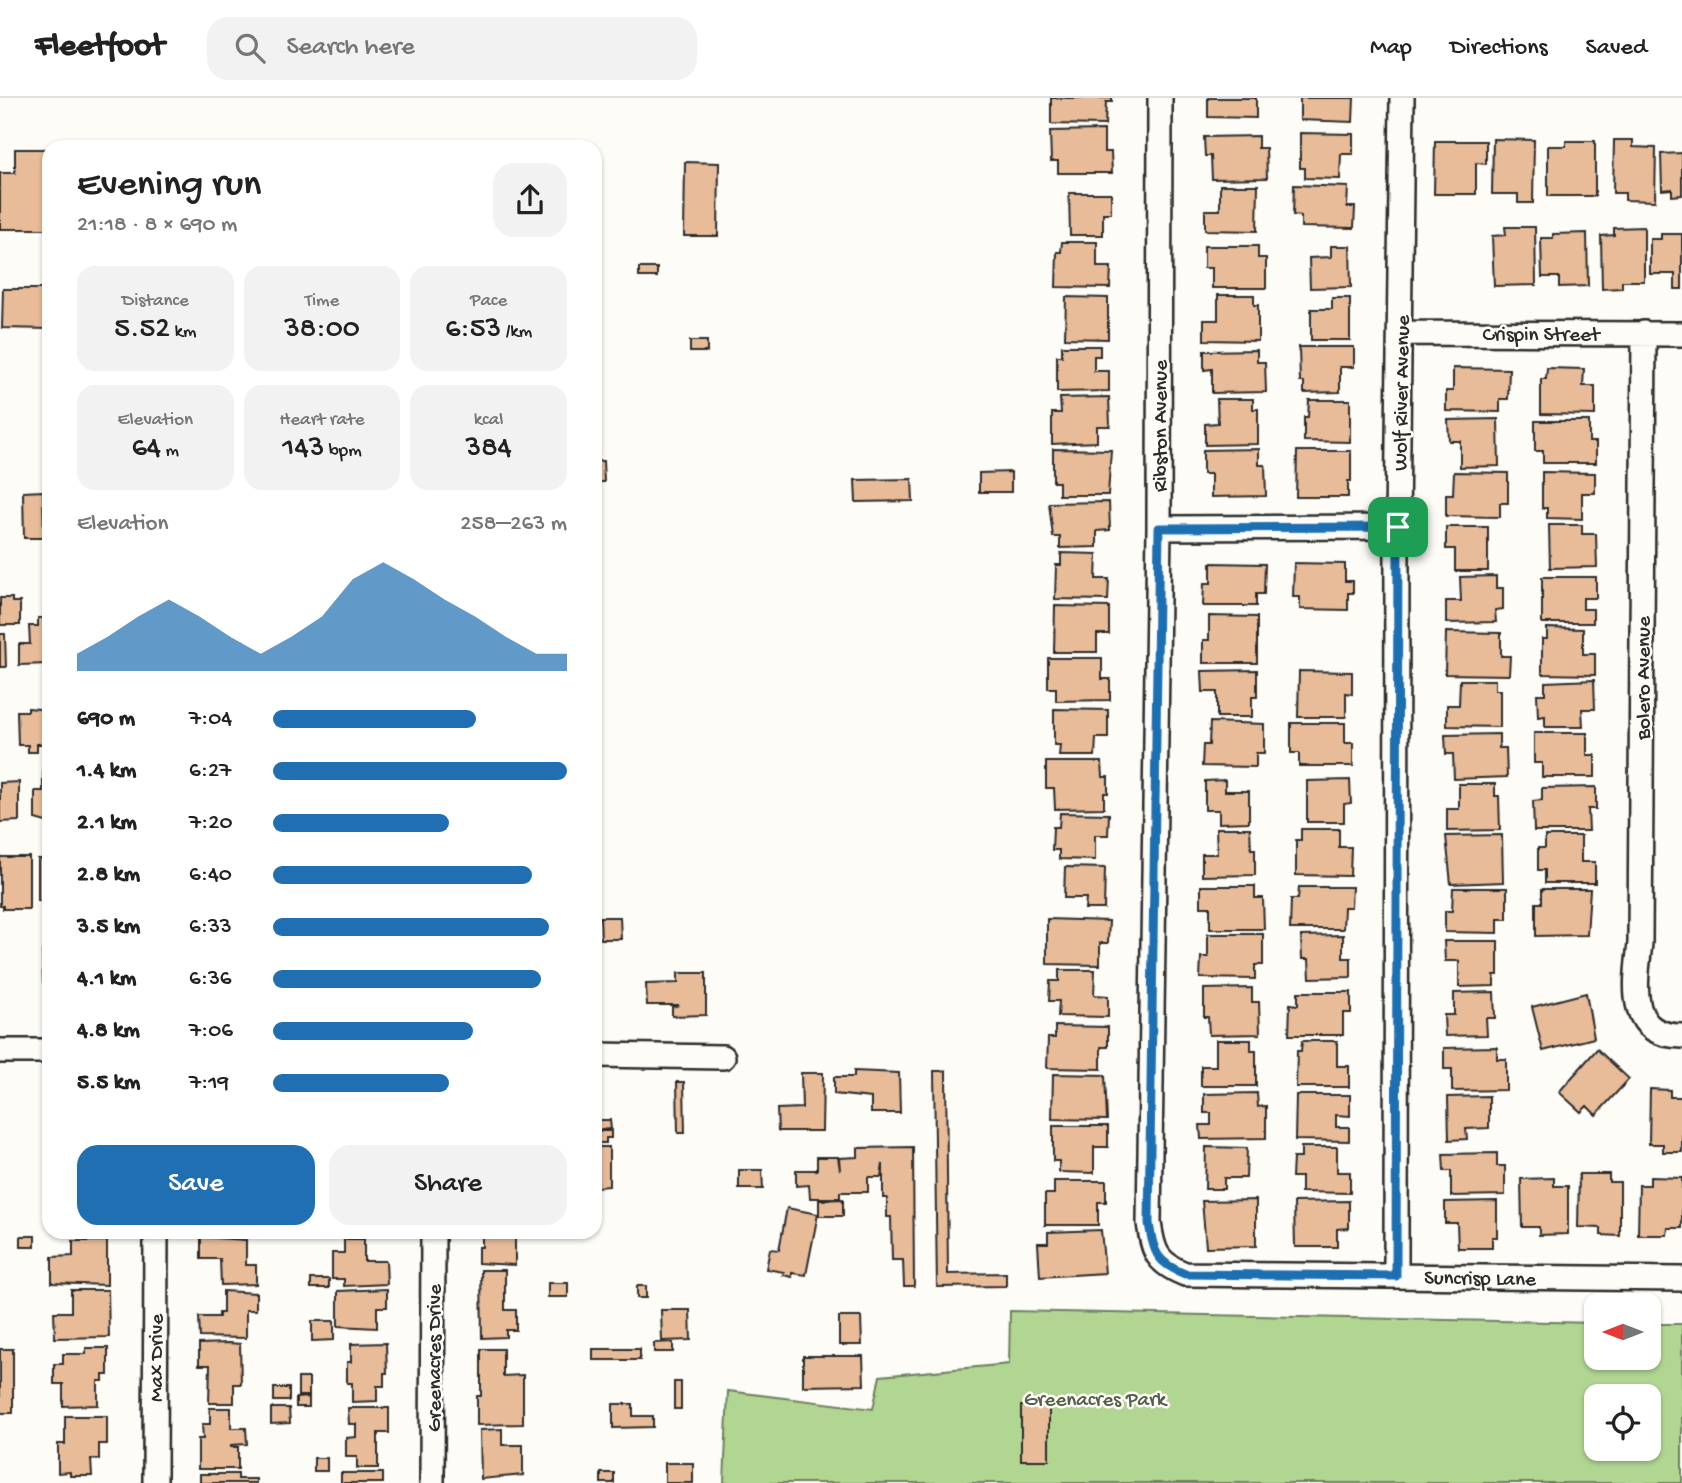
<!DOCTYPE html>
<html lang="en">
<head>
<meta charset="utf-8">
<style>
	:root { --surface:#fff; --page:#f2f2f2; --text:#222; --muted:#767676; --line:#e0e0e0; --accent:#1f6fb2 }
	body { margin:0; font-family:"Gochi Hand",sans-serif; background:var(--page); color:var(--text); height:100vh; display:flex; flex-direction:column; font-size:26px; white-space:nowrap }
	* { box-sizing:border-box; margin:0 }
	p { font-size:23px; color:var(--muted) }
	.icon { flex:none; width:38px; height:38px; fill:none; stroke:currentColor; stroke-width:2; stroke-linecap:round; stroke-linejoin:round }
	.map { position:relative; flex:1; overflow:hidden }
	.details { position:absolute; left:42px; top:42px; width:560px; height:1099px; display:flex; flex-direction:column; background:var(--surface); border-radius:21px; box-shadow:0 2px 5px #0004 }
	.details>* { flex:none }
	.needle { width:46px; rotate:270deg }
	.controls { position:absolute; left:1584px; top:1195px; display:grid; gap:14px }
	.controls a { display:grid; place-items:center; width:77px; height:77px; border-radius:14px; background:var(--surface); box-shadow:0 2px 5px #0004; font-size:35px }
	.pin { position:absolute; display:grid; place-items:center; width:60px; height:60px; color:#fff; margin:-30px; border-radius:14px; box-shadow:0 4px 10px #0006 }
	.round { display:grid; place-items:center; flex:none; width:74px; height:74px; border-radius:21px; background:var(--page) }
	.overview { display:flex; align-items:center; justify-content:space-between; height:119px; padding:0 35px }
	h1 { font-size:38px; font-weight:600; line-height:52px }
	.figures { display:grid; grid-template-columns:repeat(3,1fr); gap:10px; height:119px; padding:7px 35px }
	.figures div { display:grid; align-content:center; border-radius:18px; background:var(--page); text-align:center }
	.figures b { font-size:30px; font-weight:600 }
	.figures small { font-size:19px; font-weight:400 }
	.figures p { font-size:19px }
	.chart { height:196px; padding:14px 35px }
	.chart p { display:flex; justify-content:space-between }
	.chart svg { width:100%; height:126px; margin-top:7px; fill:var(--accent); opacity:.7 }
	.primary-button { display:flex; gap:14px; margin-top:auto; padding:14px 35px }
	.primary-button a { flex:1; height:80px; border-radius:21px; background:var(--accent); color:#fff; font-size:28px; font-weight:600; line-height:80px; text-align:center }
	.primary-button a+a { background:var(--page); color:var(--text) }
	ul { padding:0 35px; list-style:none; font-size:23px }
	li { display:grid; grid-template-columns:112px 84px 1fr; align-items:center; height:52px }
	li i { height:18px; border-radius:9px; background:var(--accent) }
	header { display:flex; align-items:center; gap:42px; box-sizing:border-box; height:98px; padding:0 35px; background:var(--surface); border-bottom:2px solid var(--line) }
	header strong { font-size:33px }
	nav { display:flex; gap:38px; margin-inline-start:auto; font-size:24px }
	.search { width:490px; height:63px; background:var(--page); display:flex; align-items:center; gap:18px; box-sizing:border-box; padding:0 24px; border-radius:21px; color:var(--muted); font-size:26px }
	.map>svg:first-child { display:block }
	.green { fill:#b0d692; stroke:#6e805e; stroke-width:2; fill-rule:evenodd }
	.building { fill:#e9bc99; stroke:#2b2b2b; stroke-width:2 }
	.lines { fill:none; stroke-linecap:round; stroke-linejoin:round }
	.street-casing { stroke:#2b2b2b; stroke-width:28 }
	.street { stroke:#fdfcf7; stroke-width:23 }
	.route-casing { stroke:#fff; stroke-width:14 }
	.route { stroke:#1f6fb2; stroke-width:9 }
	.labels { text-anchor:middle; stroke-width:5; stroke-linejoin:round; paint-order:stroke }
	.street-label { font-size:21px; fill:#2b2b2b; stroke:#fdfcf7 }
	.park-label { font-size:21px; fill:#535e4a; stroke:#fdfcf7 }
</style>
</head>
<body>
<header>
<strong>Fleetfoot</strong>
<div class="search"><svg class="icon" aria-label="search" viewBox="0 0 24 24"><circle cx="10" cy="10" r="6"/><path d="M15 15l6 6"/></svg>Search here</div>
<nav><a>Map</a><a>Directions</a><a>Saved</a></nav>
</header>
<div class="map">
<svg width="1682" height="1385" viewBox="0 0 1682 1385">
	<rect width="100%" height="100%" fill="#fdfcf7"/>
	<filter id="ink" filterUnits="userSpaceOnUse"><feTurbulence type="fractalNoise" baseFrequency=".0143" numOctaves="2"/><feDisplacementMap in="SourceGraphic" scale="14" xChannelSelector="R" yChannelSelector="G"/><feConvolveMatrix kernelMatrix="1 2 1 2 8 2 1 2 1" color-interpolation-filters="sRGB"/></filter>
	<g filter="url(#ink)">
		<!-- green -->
		<path class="green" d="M1010,1213l586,12v35h52l1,-34h33v159h-958l4,-92 145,18 7,-33 129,-12zM1596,1298h52v53h-52z"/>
		<!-- building -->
		<path class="building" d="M1051,0h61v4h-6l-1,23 -54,-1z
			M1208,0h48v20l-48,-1z
			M1300,0h54l-1,24 -53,-2z
			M1104,32v22h7l1,21h-54v-12h-7l-1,-30z
			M1300,35l53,1v20h-12l-1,25 -35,-1v-10h-5z
			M1258,38v12h8l1,30 -55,1 -1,-23h-6l-1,-19z
			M1493,41l41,1 -1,63h-15v-9h-26z
			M1614,42h19v7l23,1 -1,53 -30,-1v-7h-12z
			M1435,43h51v23l-10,-1v31h-42z
			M1566,43h29v55h-47v-50h18z
			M307,48v1h-157z
			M15,51h34v80h-49v-56h15z
			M1682,55v42l-10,1v-7l-10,1 -1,-36z
			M685,64l34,1 -1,73h-34z
			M1220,87h38l-1,46 -52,-1v-20h15z
			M1294,87l54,2 -1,20h8l-1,21 -53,-1v-11l-8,-1z
			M1069,95h42v20h-8v22h-33z
			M1505,129h30l1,58 -42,1 -2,-50 14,-1z
			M1644,129v54h-22v7l-20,1 -1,-53 13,-1v-7z
			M1587,135l1,53 -29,1v-10h-17l-1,-39h12v-4z
			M1661,136h21v55h-7v-15h-25v-35h11z
			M1062,144h35v25h14l-1,21 -54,-1 1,-35h4z
			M1204,148h54v12h8v30h-54v-20h-8z
			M1331,148h19l1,41 -41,1 -1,-30 22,-1z
			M639,170h18v9h-18z
			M3,191h46v40l-47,-1z
			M1218,197h36v10h4v36l-54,-1v-20h14z
			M1066,199l42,1v41l-43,-1z
			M1332,200h18v42h-39v-31h21z
			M690,243h17v11h-17z
			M1062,248h38v10h-6v15h15v20l-52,1v-36h5z
			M1299,249h55v20h-14v25l-36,1v-11h-4z
			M1257,252v12h8l1,30 -54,1v-24l-8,1v-19z
			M1453,270l56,1 -1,30h-8v13l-54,-1v-20h7z
			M1547,270l37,1 -1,17h12v29l-54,-1v-35h5z
			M1109,299l1,29h-13v16l-45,2v-31h9l-1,-15z
			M1217,301h36v10h5v35l-53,1v-21l13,-1z
			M1309,302h41v42l-46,-1v-24h4z
			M1498,321l1,47 -39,1v-26h-11l-1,-21z
			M1535,323h54v21h7v21h-53v-12h-8z
			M1053,351l58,1 -3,45h-49v-13h-6z
			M1259,351v16h6l1,31 -55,1v-23h-8v-24z
			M1297,353h54v30h-3v16h-52z
			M595,363h8l1,21h-9z
			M1011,374v20h-32v-19z
			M1454,374l54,1v30h-8v14l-54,-1v-22h7z
			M1542,374l53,1v20h-13v26l-35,-1v-10h-5z
			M912,381l1,22 -57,1 -1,-22z
			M43,393l1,47h-20l-1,-46z
			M1109,404l1,28 -13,1v16l-37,1v-11h-7l-4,-34z
			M1549,427h33v9h14l1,33 -47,1z
			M1446,429h42v44h-33v-22h-9z
			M1061,455l36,1 -1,25h13l-1,21 -53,-1 1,-34h5z
			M1211,465l54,1 -1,30h-8v12h-53l1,-23h7z
			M1294,465l51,1v17h8v12h-5v17l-48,-1v-12h-7z
			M1496,478v12h7v21l-8,1 1,12 -50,1v-22h15l-1,-24z
			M1542,479h54v21h-13v11h10v14h-51z
			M0,500h12v4h8v23h-20z
			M1055,508l54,1v27h-12v18h-43z
			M1209,518l48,1v46h-54v-23h6z
			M38,520h10l1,46 -30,1v-21h11l-1,-18h9z
			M1547,530l36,1v25h12v21l-53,-1v-35h5z
			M1446,534l55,1v23h9l-1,19 -64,-1z
			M0,536h5l1,33h-6z
			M1048,560h54v21h8v21l-54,1v-13h-8z
			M1257,572v27h-5v20h-35v-25h-14l-1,-21z
			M1299,573l53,1v22l-6,-1v24h-48z
			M1460,582h35v10h5v37l-53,-1v-21h12z
			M1594,582l1,29h-13l1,18h-38v-11l-7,1 -1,-23h8v-12z
			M28,610l21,2v34h-12v8h-9v-7h-10l-1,-34h11z
			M1054,611l54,1v28h-12l-1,18h-36l1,-11h-6z
			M1210,624l54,2v29h-8v14l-54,-1 1,-21h6z
			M1291,625h54v20h8v23h-54v-13h-8z
			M1534,635h53v22h8v22h-53v-14h-8z
			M1499,636v14h7l1,29 -53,2 -1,-25h-7l-1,-19z
			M1046,664h56l1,15h5v16h-4v15l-49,1 -1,-21h-8z
			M43,672h6v53l-14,-4v-28h8z
			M1225,682v11h24v31l-30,1v-13h-14v-29z
			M1350,682l1,23 -7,1v18h-37v-41z
			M19,684v39l-19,1v-39z
			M1459,686h36v12h4l1,34 -53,1v-22h12z
			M1596,689v22h-8l1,22h-55l-1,-30 9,-1v-12z
			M1060,715l49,1 -1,21h-13v25l-36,-1v-9h-7l1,-23h6z
			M1216,730h34l1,21h4v26l-53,1v-22h15z
			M1301,731h38v18h12l-1,29 -54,-1v-35h5z
			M1502,737l1,47 -52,2 -5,-48z
			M1545,738h36v26h14v21h-50v-13h-7v-22h7z
			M0,759h29v52h-26v-3h-3z
			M38,761h11v42h-11z
			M1065,769l40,1 -1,41h-19l1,-11h-22z
			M1201,788h54v12h8l1,31h-54v-22h-9z
			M1299,789h53l-1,20h-7l-1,22h-53l1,-30h7z
			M1453,790h54v31h-9v14l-53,-1v-21h7z
			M1542,791h48l-3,46 -51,1v-33h6z
			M600,819h20l1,22h-20z
			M1047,821l62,2 -1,22h-8v22l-53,-1z
			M1208,836h55v31h-8v14l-55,-1 1,-21h7z
			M1343,837v23h8v19l-41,1 -1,-19h-7l-1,-23z
			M1444,843h54v34h-4v11l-35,1v-26h-14z
			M42,853h7v31h-6z
			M1059,872h36l-1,25 14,1v21l-50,-1 1,-15h-10l1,-20h9z
			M678,875h28v42l-34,1v-9l7,-2h-32l-1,-21 32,-1z
			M1252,890v14h7l1,32 -51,1 -1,-18h-4v-28z
			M1298,894h53v21h-8v22h-54l1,-31 8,1z
			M1494,894l1,26h-9l1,17 -42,1 -1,-21h10v-22z
			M1586,895l8,45 -51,13 -11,-44z
			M1055,928l53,1v20h-7v22l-54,-1 1,-30h7z
			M1216,942h35v11h5v35h-55v-20h15z
			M1302,943h35v25h12v21h-53l1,-36h4z
			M1497,949v12h9v31l-54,1v-22h-8v-21z
			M1597,951l32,30 -33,36 -9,-9 -6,6 -22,-20z
			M854,973l45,2 1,40h-29v-15l-37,-4v-17h20z
			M934,973h12l2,203 58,-1v13l-69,1z
			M801,975h22l-1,58h-44l-1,-22 25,-1z
			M1053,976l52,1 2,45 -55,-1z
			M677,984h7l1,51h-7z
			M43,991h6v21h-6z
			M1650,991l20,1v7h12v55h-19v-8h-14z
			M1257,995l1,14 8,-1v32l-65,1 -1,-14h11v-12h-7v-19z
			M1296,997h54v21l-14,-1v12h13v14l-54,-1z
			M1489,998v32l-23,1 1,10 -18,1 -1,-43z
			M596,1022h14l1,9 -15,1z
			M1053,1028h55v21h-14v26l-35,-1v-11h-6z
			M596,1033h15v7h-5v5h-10z
			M595,1049h14v39l-14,1z
			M913,1049l1,139h-10l-1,-26h-11l-1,-43h-4v-19h-4v-34l-2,13h-13v15h-28v6h-30l-1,-13 -13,1v-16h21v-13h21l2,13 -1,-12 19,-1v-9z
			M1206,1049l41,1 -1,30h-22v11h-19z
			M1301,1049h36v25h13v21l-49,-1v-15h-9l1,-19h8z
			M1497,1055v13h8v29l-54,1v-25h-7l-1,-17z
			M739,1072h23l1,19h-24z
			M1579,1076h30v8h11v54l-19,-1v-7l-23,-1z
			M1650,1079l32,1v50h-14l-1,7h-29l1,-50h11z
			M1554,1080v8h14v48l-29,1v-8h-17l-1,-48z
			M1054,1083h52v21h-8v23h-53v-31h9z
			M843,1101v17h-24v-16z
			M1256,1102v46l-50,1 -4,-46z
			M1349,1103v27l-12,1v18h-42l-1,-45z
			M1497,1103v36h-5v11h-34l-1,-25h-12v-21z
			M787,1110l31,6 -12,61 -14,-2v4l-9,-2 1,-3 -18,-3 4,-20 9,1z
			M1101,1132l4,43 -65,4 -2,-34h10v-11z
			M482,1134h33v33l-37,-2v-16h4z
			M21,1138h14v11h-14z
			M201,1139l45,3v25h10v19l-35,1 -1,-26h-19z
			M344,1141h20v22h22l1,23 -43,2v-7h-12v-26h12z
			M73,1143h34v44l-55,-2v-26l21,-1z
			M481,1172h24v40h11v20h-10v7l-24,1z
			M311,1181h18v9h-18z
			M548,1185h20v14h-20z
			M637,1188h9v12h-9z
			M387,1191v18h-10v21l-39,-2v-35z
			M71,1192h37l1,47 -54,1 -1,-26h17z
			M223,1193l33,2v17h-10v28l-46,-1 -1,-20h20v-4h4z
			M661,1212h29l1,30 -29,1z
			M839,1219h22l1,28h-23z
			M312,1223h22v19l-22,1z
			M673,1244v10h-19v-9z
			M229,1245l11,1 1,40h-7v19h-25l1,-38h-11v-21z
			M386,1245l1,30h-3v13h-7v15l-25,1v-19h-5v-21h4v-18z
			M86,1250h22v27h-5v6h-5v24l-35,1v-22h-9v-20h9v-10h23z
			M0,1251h13v64h-13z
			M481,1251h22v27l20,-1v49l-46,1v-29h4z
			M593,1251h47v11h-47z
			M803,1258h60l1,29 -61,1z
			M298,1280h11v18h-11z
			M674,1284h7v27h-7z
			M274,1290h15v13h-15z
			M309,1299v10h-13v-9z
			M613,1306h20v12h20v11l-40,1z
			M1021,1308h28v54h-28z
			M210,1310h21v20h15l1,16 -16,1v2h7v22h-40v-30h5l-1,-15h8z
			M271,1310h18l1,15 -19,1z
			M348,1310h41v25h-11v35h-21v-11h-11v-19l10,-1v-13h-7z
			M65,1318h42v28h-8v15h-8l1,17h-22v-4l-12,1v-29h7z
			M502,1331v16h21v30l-42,4 -1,-49z
			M314,1360h13v13h-13z
			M665,1365h28v20h-28z
			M341,1375h42v10h-42z
			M601,1375h13v10h-13z
			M200,1376h38v5h18v4h-56z"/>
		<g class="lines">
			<defs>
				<path id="street" d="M1160,0l-1,430 -10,695c4,29 8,40 36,51l497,5
					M1401,235l281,1
					M1644,235l-4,610c-4,39 -15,93 42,93
					M1159,430l238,-1
					M0,953h49
					M595,957l128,2
					M1396,1178l1,-749 5,-429
					M155,1385l1,-251
					M432,1385l1,-251"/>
			</defs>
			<!-- street casing -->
			<use href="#street" class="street-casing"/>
			<!-- street -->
			<use href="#street" class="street"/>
		</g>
	</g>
	<g class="lines" filter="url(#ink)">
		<defs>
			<path id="route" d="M1398,429l-2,749 -211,-2c-28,-11 -32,-22 -36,-51l10,-695z"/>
		</defs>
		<!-- route casing -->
		<use href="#route" class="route-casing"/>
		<!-- route -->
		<use href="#route" class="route"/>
	</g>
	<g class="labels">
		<!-- street labels -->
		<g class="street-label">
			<text x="1541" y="242">Crispin Street</text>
			<text transform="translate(1400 295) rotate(-89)" y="7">Wolf River Avenue</text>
			<text transform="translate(1159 328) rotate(-90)" y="7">Ribston Avenue</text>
			<text transform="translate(1642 580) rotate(-90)" y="7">Bolero Avenue</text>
			<text transform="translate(1480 1179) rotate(1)" y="7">Suncrisp Lane</text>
			<text transform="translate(155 1260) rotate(-90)" y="7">Max Drive</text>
			<text transform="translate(433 1260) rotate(-90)" y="7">Greenacres Drive</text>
		</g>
		<!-- park labels -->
		<g class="park-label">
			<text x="1095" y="1307">Greenacres Park</text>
		</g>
	</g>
</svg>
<div class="controls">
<a><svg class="needle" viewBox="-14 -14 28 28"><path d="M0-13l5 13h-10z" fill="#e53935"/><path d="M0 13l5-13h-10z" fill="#767676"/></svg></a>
<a><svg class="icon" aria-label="locate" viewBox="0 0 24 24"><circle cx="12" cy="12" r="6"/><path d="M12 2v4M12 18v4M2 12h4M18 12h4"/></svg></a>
</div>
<div class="pin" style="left:1398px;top:429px;background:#1e9e55"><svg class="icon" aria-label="arrive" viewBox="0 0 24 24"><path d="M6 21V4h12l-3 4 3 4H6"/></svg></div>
<section class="details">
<div class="overview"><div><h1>Evening run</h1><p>21:18 · 8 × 690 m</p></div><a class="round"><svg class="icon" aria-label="share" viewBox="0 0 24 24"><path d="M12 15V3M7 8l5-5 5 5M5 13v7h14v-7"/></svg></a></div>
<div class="figures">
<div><p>Distance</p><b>5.52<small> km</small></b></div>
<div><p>Time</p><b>38:00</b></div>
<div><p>Pace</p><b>6:53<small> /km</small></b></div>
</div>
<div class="figures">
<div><p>Elevation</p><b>64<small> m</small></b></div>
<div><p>Heart rate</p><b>143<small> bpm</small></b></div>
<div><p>kcal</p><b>384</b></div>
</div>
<div class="chart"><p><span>Elevation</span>258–263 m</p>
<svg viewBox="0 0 160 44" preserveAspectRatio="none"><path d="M0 44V38L10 32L20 25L30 19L40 25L50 32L60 38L70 32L80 25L90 12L100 6L110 12L120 19L130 25L140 32L150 38L160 38V44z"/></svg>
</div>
<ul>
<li><b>690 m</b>7:04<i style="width:69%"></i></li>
<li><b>1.4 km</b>6:27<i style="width:100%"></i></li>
<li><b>2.1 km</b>7:20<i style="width:60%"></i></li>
<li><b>2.8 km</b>6:40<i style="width:88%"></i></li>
<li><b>3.5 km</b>6:33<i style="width:94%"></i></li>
<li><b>4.1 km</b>6:36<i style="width:91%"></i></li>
<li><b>4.8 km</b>7:06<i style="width:68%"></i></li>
<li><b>5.5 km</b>7:19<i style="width:60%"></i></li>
</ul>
<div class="primary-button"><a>Save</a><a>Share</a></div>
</section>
</div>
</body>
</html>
